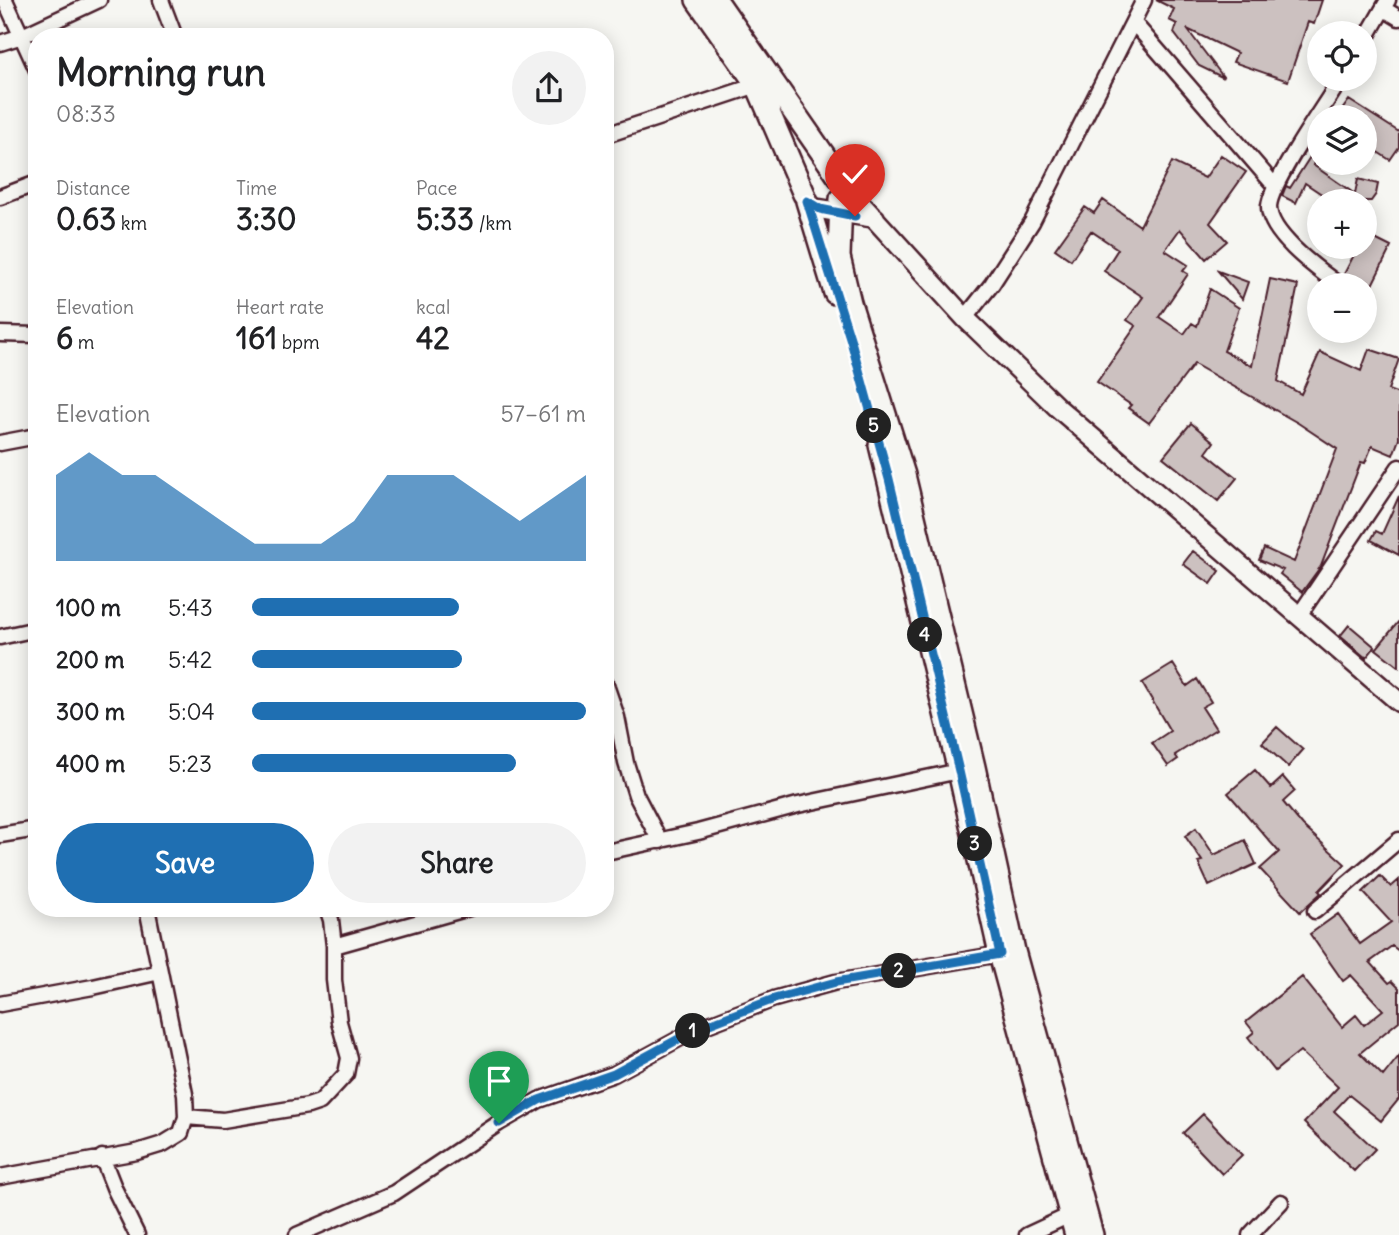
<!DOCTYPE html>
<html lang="en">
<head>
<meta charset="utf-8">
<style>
	:root { --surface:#fff; --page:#f2f2f2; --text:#202124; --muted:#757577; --accent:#1f6fb2 }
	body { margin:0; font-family:Delius,sans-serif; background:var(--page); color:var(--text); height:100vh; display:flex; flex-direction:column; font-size:26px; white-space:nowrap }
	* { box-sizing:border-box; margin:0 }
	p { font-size:23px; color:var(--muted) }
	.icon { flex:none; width:38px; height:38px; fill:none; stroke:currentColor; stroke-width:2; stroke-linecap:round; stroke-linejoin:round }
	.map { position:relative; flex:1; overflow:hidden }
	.sheet { position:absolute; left:28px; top:28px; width:586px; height:889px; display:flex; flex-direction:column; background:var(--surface); border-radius:28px; box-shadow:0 4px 18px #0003 }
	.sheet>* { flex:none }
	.controls { position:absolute; left:1307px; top:21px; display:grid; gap:14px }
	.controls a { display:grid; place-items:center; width:70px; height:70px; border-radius:50%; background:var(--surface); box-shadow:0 4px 18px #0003; font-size:35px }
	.pin { position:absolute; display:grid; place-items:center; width:60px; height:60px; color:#fff; margin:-72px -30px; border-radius:50% 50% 50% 0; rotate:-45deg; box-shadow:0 0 7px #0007 }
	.pin .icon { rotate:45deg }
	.km { position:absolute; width:35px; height:35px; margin:-18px; border-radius:50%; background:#222; color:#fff; font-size:19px; line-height:35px; text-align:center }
	.round { display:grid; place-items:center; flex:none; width:74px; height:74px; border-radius:37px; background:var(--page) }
	.headline { display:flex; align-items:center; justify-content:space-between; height:119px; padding:0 28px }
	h1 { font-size:38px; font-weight:800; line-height:52px }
	.stats { display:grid; grid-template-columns:repeat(3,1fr); gap:10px; height:119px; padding:7px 28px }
	.stats div { display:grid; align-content:center }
	.stats b { font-size:30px; font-weight:800 }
	.stats small { font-size:19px; font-weight:400 }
	.stats p { font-size:19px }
	.chart { height:196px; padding:14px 28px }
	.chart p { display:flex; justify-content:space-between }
	.chart svg { width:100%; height:126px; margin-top:7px; fill:var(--accent); opacity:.7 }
	.action { display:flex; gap:14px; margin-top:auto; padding:14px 28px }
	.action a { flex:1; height:80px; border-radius:42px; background:var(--accent); color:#fff; font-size:28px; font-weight:800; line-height:80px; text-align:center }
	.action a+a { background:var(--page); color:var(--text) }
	ul { padding:0 28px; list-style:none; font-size:23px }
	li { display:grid; grid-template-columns:112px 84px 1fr; align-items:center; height:52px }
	li i { height:18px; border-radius:9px; background:var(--accent) }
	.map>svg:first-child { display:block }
	.building { fill:#ccc1c0; stroke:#4a1f2b; stroke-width:2 }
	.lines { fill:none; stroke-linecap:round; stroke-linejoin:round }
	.minor-casing { stroke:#4a1f2b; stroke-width:19 }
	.tertiary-casing { stroke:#4a1f2b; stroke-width:23 }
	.secondary-casing { stroke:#4a1f2b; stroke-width:26 }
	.minor { stroke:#f6f6f2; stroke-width:14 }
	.tertiary { stroke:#f6f6f2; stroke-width:18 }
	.secondary { stroke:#f6f6f2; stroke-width:21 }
	.route-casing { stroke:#fff; stroke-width:14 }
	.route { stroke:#1f6fb2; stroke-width:9 }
</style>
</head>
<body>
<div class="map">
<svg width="1399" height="1235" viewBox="0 0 1399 1235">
	<rect width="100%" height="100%" fill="#f6f6f2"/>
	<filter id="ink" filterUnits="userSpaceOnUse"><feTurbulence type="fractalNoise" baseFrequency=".0143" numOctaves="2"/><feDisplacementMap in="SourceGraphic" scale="14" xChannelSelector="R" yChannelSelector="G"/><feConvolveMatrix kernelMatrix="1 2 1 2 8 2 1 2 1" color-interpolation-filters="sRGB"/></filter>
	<g filter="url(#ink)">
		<!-- building -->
		<path class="building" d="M1156,0h166l-8,24 -6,-2 -20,59 -55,-19 4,-9 -50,-24 37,49 -25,-12 -25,-33 3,-9 -8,-4 5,-11z
			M1349,100l50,32v15l-9,13 -25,-16v-27h-28z
			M1221,155l25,17 -36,51 17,18 -21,18 -26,-30 -15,21 23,15 -5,6 5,3 -29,43 25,17 8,-11 5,3 13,-37 29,19 -15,43 28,15 18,-87 28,6 -20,96 23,13 19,-42 41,19 8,-22 30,10 -11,31 11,4v45l-6,16 -21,-9 -7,17 -4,-1 -40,104 -19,26 -22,-18 3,-4 -24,-10 5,-12 30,14 43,-113 -39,-26 -104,-59 -45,59 -21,-15 3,-3 -34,-23 39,-56 -9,-6 16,-23 -39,-26 14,-22 -27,-18 -20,29 -16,-11 30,-42 9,6 9,-13 37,26 32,-64 33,16z
			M1310,157l5,4 -2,4 42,29 3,-15 20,5 -2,10 -5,7h-39l-27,-18 -9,20 -14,-7 4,-10 4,2z
			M1365,234l26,13 -21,42 -27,-13 15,-29h7z
			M1218,271l30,11 -6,17z
			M1191,423l23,19 -8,11 31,25 -19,23 -55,-44z
			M1399,496v59l-28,-15 5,-9 6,3z
			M1193,551l27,20 -9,13 -28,-20z
			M1399,621v46l-23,-18z
			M1349,625l26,22 -9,11 -26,-22z
			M1173,664l14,22 10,-7 14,23 -9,5 14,22 -41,26 3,4 -10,7 -16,-23 18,-12 -28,-48z
			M1277,727l26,23 -15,17 -26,-24z
			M1255,770l16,18 12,-11 12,14 -12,11 20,24 42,38 -26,27 2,2 -21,19 -40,-43 19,-17 -51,-59z
			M1196,828l18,27 31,-15 11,24 -47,22 -11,-24 4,-1 -17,-25z
			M1380,876l11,11 8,-7v71l-7,-5 -22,16 19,21 3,-2 7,7v33l-39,32 23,23 16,-20v43l-18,22 -32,-26 -15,16 41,38 -21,22 -50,-48 34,-36 -38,-36 -25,20 -27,-34 6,-5 -8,-10 56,-45 40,50 14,-12 8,10 19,-15 -32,-35 -8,6 -33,-47 28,-20 22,30 31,-22 -28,-30z
			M1203,1114l39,41 -20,19 -39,-41z"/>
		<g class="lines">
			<defs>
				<path id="minor" d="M5,0l32,70
					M161,0l14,37
					M1384,9l15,9
					M1134,23l141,163
					M1365,40l23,-40
					M0,43l22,-7 77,-36
					M606,135l151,-50
					M0,197l37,-14
					M1339,285c-20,-15 -71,-51 -70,-79 2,-24 57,-103 72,-127
					M965,318l27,-34 40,-62 112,-222
					M0,334l37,1
					M0,443l37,-7
					M1298,617l101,-150
					M0,637l37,-8
					M606,685l11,32 9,46 10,32 24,46
					M0,835l37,-6
					M606,852l92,-20 100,-27 161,-34
					M327,908l4,12 3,26
					M1315,911l84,-71
					M0,1004l93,-17 67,-15
					M186,1117l37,3 85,-14 12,-4 26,-28 3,-16 -10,-36 -5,-42v-34l135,-38
					M102,1157l13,33 22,45
					M0,1177l137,-25 26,-8 18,-11 5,-16 -1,-23 -38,-186
					M297,1235l97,-42 105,-70 40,-23 75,-26 85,-46 75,-29 62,-17 164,-28
					M1027,1235l43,-20
					M1250,1235l31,-33"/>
				<path id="tertiary" d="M843,184l122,134 93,90 341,294
					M820,209l55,9"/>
				<path id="secondary" d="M697,0l60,85 47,109
					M716,0l123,177
					M841,199l-2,58 11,46 54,172 70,292 40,184 78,284
					M807,201l28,92
					M880,445l79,326 41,183 76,281"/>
			</defs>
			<!-- minor casing -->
			<use href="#minor" class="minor-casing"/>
			<!-- tertiary casing -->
			<use href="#tertiary" class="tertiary-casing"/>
			<!-- secondary casing -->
			<use href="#secondary" class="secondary-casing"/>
			<!-- minor -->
			<use href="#minor" class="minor"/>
			<!-- tertiary -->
			<use href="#tertiary" class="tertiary"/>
			<!-- secondary -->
			<use href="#secondary" class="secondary"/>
		</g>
	</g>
	<g class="lines" filter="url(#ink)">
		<defs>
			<path id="route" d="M499,1123l40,-23 75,-26 85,-46 75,-29 62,-17 164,-28 -41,-183 -70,-292 -38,-138 -44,-140 13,8 35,7"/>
		</defs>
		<!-- route casing -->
		<use href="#route" class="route-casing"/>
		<!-- route -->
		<use href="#route" class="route"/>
	</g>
</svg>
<div class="controls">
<a><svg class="icon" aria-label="locate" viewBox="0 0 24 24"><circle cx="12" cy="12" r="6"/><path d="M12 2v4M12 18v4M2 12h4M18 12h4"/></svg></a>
<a><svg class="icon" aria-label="layers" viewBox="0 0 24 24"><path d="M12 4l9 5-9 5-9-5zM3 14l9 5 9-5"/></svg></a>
<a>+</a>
<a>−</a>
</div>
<div class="pin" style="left:499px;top:1123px;background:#1e9e55"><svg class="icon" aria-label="arrive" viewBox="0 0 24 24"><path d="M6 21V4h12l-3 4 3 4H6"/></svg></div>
<div class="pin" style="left:855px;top:216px;background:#d93025"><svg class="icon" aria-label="check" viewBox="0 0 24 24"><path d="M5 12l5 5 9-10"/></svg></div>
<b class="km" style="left:693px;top:1031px">1</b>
<b class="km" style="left:899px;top:971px">2</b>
<b class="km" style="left:975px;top:844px">3</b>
<b class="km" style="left:925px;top:635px">4</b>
<b class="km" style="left:874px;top:426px">5</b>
<section class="sheet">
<div class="headline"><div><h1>Morning run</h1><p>08:33</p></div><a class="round"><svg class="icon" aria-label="share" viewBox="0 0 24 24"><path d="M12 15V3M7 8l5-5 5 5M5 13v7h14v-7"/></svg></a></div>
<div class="stats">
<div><p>Distance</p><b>0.63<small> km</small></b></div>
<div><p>Time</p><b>3:30</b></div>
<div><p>Pace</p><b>5:33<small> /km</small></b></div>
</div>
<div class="stats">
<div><p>Elevation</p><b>6<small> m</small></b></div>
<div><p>Heart rate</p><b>161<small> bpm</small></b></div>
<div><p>kcal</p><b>42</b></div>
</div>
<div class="chart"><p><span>Elevation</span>57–61 m</p>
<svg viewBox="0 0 160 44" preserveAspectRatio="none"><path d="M0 44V14L10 6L20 14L30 14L40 22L50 30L60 38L70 38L80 38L90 30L100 14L110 14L120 14L130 22L140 30L150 22L160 14V44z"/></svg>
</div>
<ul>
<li><b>100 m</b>5:43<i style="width:62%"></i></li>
<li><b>200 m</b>5:42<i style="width:63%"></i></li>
<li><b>300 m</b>5:04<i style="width:100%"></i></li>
<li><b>400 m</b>5:23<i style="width:79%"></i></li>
</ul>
<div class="action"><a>Save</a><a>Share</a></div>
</section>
</div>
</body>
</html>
